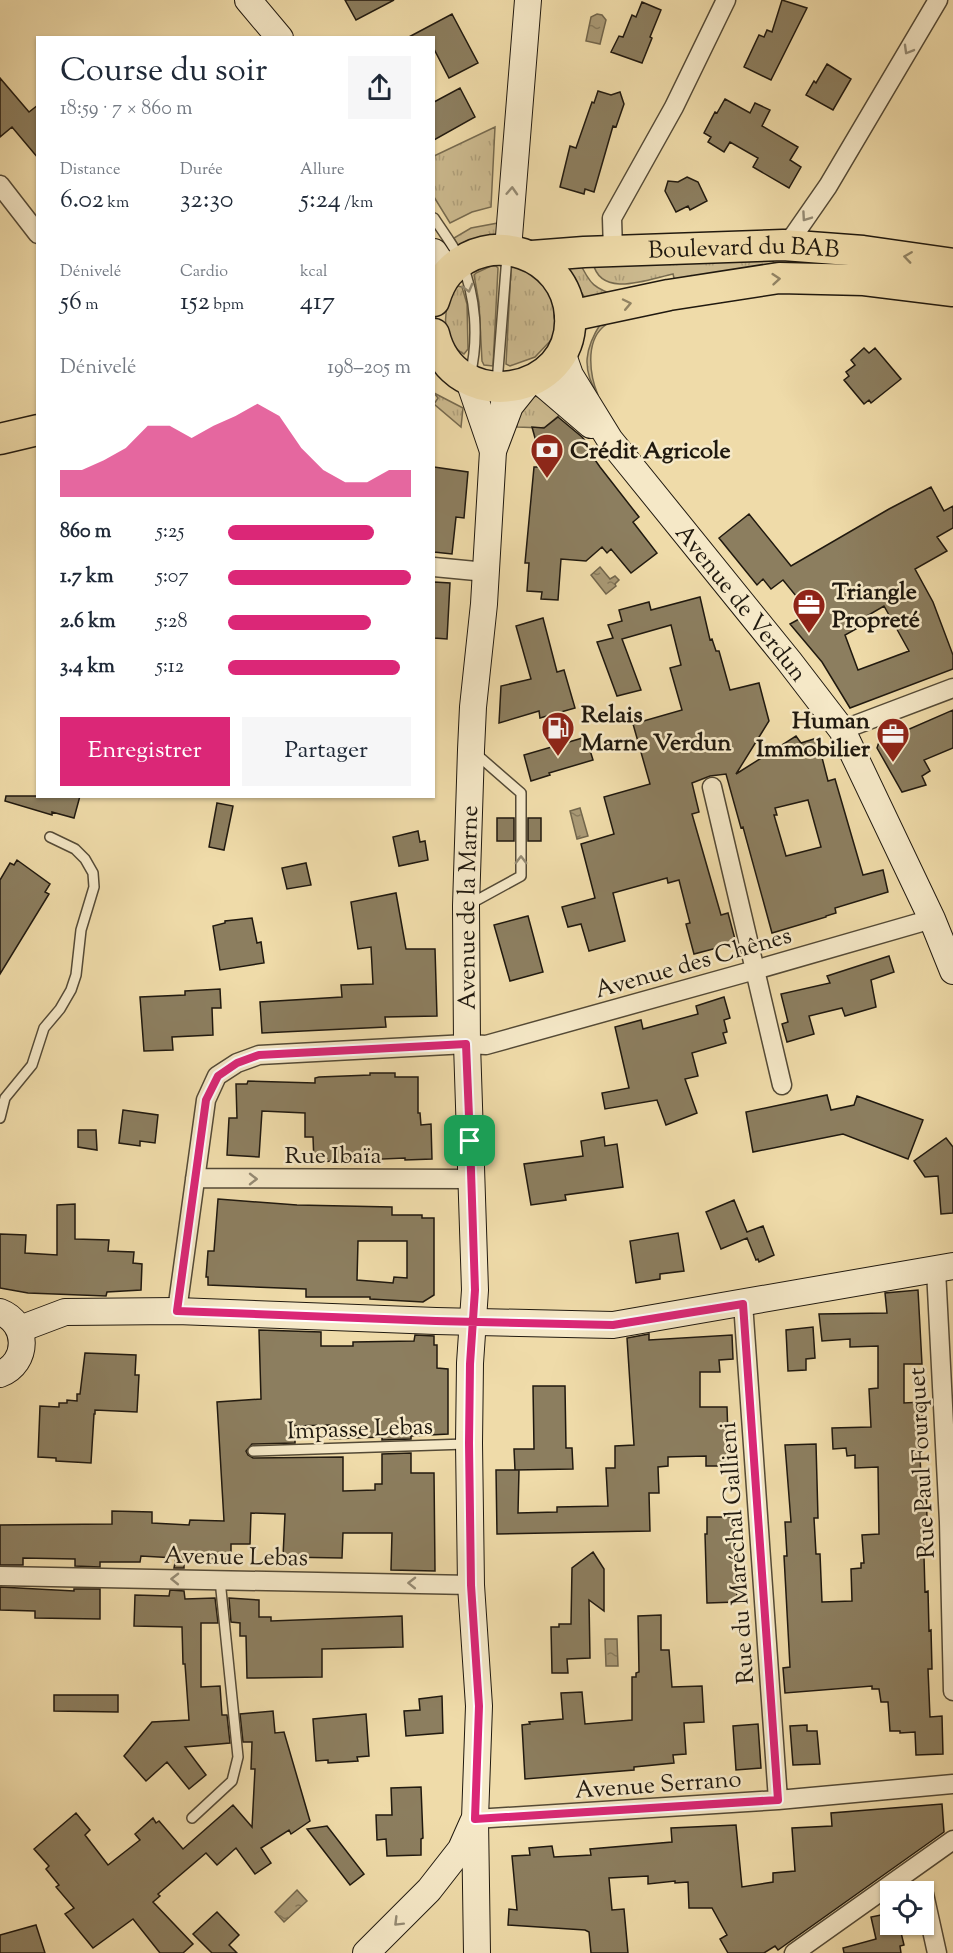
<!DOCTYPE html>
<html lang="fr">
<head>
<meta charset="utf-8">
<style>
	:root { --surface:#fff; --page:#f6f6f7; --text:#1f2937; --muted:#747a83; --accent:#db2777 }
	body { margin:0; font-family:"Sorts Mill Goudy",serif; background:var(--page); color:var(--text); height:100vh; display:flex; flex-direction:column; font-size:22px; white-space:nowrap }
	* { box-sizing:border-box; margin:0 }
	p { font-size:20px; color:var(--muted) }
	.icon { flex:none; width:33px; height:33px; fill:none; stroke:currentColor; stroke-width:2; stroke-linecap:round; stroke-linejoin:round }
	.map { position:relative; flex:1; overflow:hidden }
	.sheet { position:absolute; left:36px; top:36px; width:399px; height:762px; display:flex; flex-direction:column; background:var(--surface); border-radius:0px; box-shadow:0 2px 4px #0004 }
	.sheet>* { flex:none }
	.tools { position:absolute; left:880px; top:1881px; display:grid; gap:12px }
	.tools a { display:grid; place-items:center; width:54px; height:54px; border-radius:0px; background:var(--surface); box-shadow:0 2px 4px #0004; font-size:30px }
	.pin { position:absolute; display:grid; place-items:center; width:51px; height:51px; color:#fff; margin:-26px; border-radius:12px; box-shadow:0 3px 9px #0006 }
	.round { display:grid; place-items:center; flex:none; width:63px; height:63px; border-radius:0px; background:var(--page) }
	.summary { display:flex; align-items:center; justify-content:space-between; height:102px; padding:0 24px }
	h1 { font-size:33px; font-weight:600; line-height:45px }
	.figures { display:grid; grid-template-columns:repeat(3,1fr); gap:9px; height:102px; padding:6px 24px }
	.figures div { display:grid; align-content:center }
	.figures b { font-size:26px; font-weight:600 }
	.figures small { font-size:16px; font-weight:400 }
	.figures p { font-size:16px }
	.chart { height:168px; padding:12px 24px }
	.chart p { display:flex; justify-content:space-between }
	.chart svg { width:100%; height:108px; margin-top:6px; fill:var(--accent); opacity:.7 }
	.cta { display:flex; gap:12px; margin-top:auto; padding:12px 24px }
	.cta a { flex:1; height:69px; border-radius:0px; background:var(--accent); color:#fff; font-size:24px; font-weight:600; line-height:69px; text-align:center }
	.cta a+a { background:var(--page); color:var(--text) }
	ul { padding:0 24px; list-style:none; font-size:20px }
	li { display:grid; grid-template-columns:96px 72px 1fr; align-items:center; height:45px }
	li i { height:15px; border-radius:8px; background:var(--accent) }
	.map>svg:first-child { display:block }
	.grass { fill:url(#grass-tufts); stroke:#766a4f; stroke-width:1.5 }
	.water { fill:url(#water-ripples); stroke:#72664c; stroke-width:1.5 }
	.building { fill:#8c7e5f; stroke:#20190f; stroke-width:1.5; fill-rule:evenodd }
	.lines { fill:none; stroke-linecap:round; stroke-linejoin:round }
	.lane-casing { stroke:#544a36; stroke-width:12 }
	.street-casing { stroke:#544a36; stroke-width:21 }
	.secondary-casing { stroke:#20190f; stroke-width:28 }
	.primary-casing { stroke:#20190f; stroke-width:33 }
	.lane { stroke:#f5e8c7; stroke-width:9 }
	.street { stroke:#f5e8c7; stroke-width:18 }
	.secondary { stroke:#f5e8c7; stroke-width:26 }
	.primary { stroke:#efdba9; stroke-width:30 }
	.oneway { stroke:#958b74 }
	.oneway2 { stroke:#928464 }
	.route-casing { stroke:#fff; stroke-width:12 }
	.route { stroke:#db2777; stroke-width:8 }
	.labels { text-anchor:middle; stroke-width:5; stroke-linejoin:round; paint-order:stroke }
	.street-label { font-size:24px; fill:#20190f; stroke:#f5e8c7 }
	.poi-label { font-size:24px; font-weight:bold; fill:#20190f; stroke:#f5e8c7; text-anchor:start }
</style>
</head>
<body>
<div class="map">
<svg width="953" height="1953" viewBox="0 0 953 1953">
	<defs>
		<pattern id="grass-tufts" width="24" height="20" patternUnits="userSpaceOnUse" patternTransform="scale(1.5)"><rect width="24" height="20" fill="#ccba8f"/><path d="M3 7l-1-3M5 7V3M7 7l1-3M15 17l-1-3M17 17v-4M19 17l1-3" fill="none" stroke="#af9f7a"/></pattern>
		<pattern id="water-ripples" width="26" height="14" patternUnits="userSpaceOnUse" patternTransform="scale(1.5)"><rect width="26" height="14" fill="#a99975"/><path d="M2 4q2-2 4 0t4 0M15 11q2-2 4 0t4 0" fill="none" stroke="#897c5e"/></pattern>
	</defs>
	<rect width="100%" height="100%" fill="#efdba9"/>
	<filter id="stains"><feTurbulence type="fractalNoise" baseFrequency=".00333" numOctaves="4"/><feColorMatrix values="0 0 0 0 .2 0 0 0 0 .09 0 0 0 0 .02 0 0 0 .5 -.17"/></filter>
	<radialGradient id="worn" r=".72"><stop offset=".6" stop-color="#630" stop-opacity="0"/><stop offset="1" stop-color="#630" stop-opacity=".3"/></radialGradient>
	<!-- grass -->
	<path class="grass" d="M495,127l-4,80 -19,5 -22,11 -16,-26v-41z
		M498,223l-2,16 -37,8 -5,-9 17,-10z
		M769,255l8,13 -102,14 -2,-8c-24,5 -72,25 -80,-11z
		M579,261c11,24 15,27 40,36l-34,1 -20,-31z
		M491,266h5l2,2 -5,98 -9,-1 -2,-4 -3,-58 -5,-28 2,-2z
		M516,266l12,3 32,28 -6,40 -19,20 -25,9 -4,-2 5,-96z
		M458,286l4,1 5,17 1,45 -4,5c-24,-12 -23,-51 -6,-68z
		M624,316c-7,3 -16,6 -21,11 -18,16 -13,49 -5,68 -17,-26 -13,-47 3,-72z
		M434,393l29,15 -2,19 -27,-23 4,-6z
		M534,396l10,2 19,14 -19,16 -27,-1v-13z"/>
	<!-- water -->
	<path class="water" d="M597,14l5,1 4,5 -6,24 -14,-3 5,-24z
		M600,567l10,12 5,-3 4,4 -4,4 1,2 -10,8 -15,-19z
		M580,808l8,28 -11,3 -7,-28z
		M605,1639h12l1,27h-12z
		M297,1890l10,11 -23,21 -9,-10z"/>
	<!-- building -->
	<path class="building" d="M345,0h49l-38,20z
		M782,0l25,8 -36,72 -27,-13 15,-32 5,2 3,-7 5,2z
		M642,2l19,8 -11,27 2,1 -10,25 -31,-11 8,-16 4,1 9,-22 4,2z
		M452,14l26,49 -29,15 -15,-29v-11h-27z
		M827,64l24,15 -18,31 -27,-15 8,-14 2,2z
		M0,78l29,34 9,-7v53l-26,-31 -12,10z
		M460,88l15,29 -41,23v-38z
		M598,91l13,4 9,-3 4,12 -8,23 -3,-1 -19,66 -9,-3 -1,5 -24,-7 10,-41 6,2 16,-46 2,1z
		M725,99l25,14 5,-10 15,7 -8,16 36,21 -8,13 11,7 -12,21 -36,-21 5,-9 -28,-16 -6,10 -16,-10 3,-5 -7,-4 11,-21 2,1z
		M687,177l11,5 9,19 -17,9 -2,-4 -12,6 -11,-21 3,-10 10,1z
		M864,348l5,5 6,-5 26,31 -30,24 -2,-3 -5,4 -20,-24 5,-4 -3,-4 9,-7 -4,-5z
		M558,417l24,20 7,8 -3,2 14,20 39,50 -6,5 24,31 -26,20 -20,-24 -4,4 -5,-6 -16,14 -25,-2 -3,41 -17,-1 1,-7 -15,-1 2,-28h-4l9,-96h9l-11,-40 12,1z
		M434,467l34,5 -4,46 -8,-1 -4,37 -18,-2z
		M931,487l13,24 9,-5v22l-16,9 10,14 -32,18 18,33 20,53v14l-103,39 -28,-46 -32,-38 20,-11 -27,-33 -12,9 -8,-10 -6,6 -38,-47 30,-24 42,52 98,-57zM884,606l25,45 -51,19 -13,-35 11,-6 -3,-5z
		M434,582l16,1 -3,56 -13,-1z
		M700,597l10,43 2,-1 4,12h3l11,39 29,-7 10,38 -33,53 60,-38 5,7 16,-5 11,43 7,-2 28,96 20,-5 5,22 -53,16 1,5 -10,3v1l-54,16 -29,-106 -2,1 -15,-54 -16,2 -18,7 7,29 -7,2 29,101 7,-2 8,30 -42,11 -8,-30 4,-1 -11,-43 -11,3 -1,-5 -54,15 12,48 -36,10 -8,-27 -13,3 -6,-20 33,-9 -14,-54 33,-10 -10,-37 46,-13 -17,-60 49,-14 -12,-42 11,-3 -10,-40 -49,14 19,51 -24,6 -20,-54 16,-4 -5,-13 14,-4 -3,-11 30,-8 2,8zM808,800l13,47 -35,9 -12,-41h3l-2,-7z
		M543,618l14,54 7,-2 11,38 -35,10 -1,-7 -40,12 2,-37 30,-7 -15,-53z
		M953,710v38l-29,12 6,11 -8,5 4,9 -24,7 -25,-44 3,-9 18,-5z
		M586,737l7,23 -44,13 1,2 -19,6 -7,-26z
		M6,796h74l-6,22 -22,-6v3l-47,-14z
		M217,803l16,3 -9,44 -15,-3z
		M497,818h17v23h-17z
		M528,818h13v23h-13z
		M418,831l2,11 5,-1 3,19 -29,6 -6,-29z
		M17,860l33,24 -5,8 4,2 -49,80v-94l10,-17 4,2z
		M306,863l5,22 -24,4 -5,-21z
		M396,893l10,56h29l2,67 -52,1 1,10 -124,6 -2,-31 82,-5 -1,-12 32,-1 -2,-37 -13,2 -7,-47z
		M528,916l15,56 -33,9 -16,-56z
		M252,918l5,25 4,-1 3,21 -44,7 -7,-44 12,-3v-2z
		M889,956l5,16 -23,8 5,27 -31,9 -3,-8 -33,8 5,18 -27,8 -5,-18 6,-2 -7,-28 49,-11 -3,-7z
		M220,989l1,19h-9l1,27 -41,2 1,13 -29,1 -4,-54 45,-2v-4z
		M724,997l6,21 -6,2 3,12 -4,1 3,10 -34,10 6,23 -13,3 12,34 -31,12 -9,-25 -52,9 -3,-16 27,-5 -14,-61 26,-7 2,9 55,-15 -2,-8z
		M370,1073h25v4h23v36h2l1,12 10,-1 1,35 -27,1v-2l-91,4 -1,-25h-8v-24l-43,-2 -3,46 -32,-2 2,-37h8l-1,-34h11l1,-3 67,2v-5l4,-1 51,-2z
		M827,1095l4,15 23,-5 3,-9 66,24 -15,39 -65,-25 -90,18 -7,-40z
		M123,1110l35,5 -3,28 -15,-2v5l-21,-3z
		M78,1130h18l1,20 -19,-3z
		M604,1137l1,9 12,-2 6,43 -58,8 1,5 -35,5 -7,-41 59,-8 -2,-15z
		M946,1138l7,9v66l-12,1 -3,-38 -13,1 -11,-16z
		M218,1199l79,6 95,2v8h30v3h12v77l-11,7 -53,-3v-2h-64v-8l-98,-4v-8h-2l2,-26h6zM358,1241h49v37l-13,-1 -1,6 -36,-3z
		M734,1200l13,32 16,-6 11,29 -15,7 -1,-3 -2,1 -9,-22 -26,11 -15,-37z
		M75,1204v35l34,1 -1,11 26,1 -1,11 9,1 -1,26 -34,2 -1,4 -78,-3 -28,-5v-54l26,1 -1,18 32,2v-50z
		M678,1233l6,38 -24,3v5l-24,4 -6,-42z
		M918,1290l4,74h-18v39l18,-1v34h-3l2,41h5l1,44h-4l2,71 3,-1 1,40 2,-1 1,39h-4l2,48 12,-1 1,38 -27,1 -1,-23 -15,1v-2h-10l-2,-29h-7l-2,-13h-7v-3l-87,7 -2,-25 7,-1 -6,-111h3l-2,-34h6l-6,-77 31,-1 2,74h-4l2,36h4l2,48 30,-1 -1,-32 10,-1v-5h3l-2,-28 17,-1 -1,-67 -23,1v-13l-8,1 -1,-8 -13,1 -1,-21 39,-1 -2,-38 9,-1v-42l-28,1v-8l-28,2 -3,-27 68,-1 -2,-20z
		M813,1327l2,31 -9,1v11l-18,1 -2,-41z
		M259,1330l62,2v14h32v-4l61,-1 1,-6 19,1v9h3v23l11,1v65l-37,2v3l-29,1v-3l-52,2v-14l-35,1v17l-43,1 -6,7 2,4 5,3 90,-1v34l32,-1v-6h7v-30l29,-1v20h23l1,98 -44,-1 1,-37h-49l-1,25 -59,-1 2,-43 -34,-1 -1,31h-19v15l-47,-1v10h-10l2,-10 -35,-2 -1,6h-40v5l-25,-1v-7l-52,-1v7h-23v-40l112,-1v-13l40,1v11l37,2 1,-5 34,1 -7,-119 44,-3z
		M649,1334v6l83,-5 1,24 -14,1 1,12h-20v35h27l2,59h-23v-10l-38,1v9l-10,1 1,26h-10l1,38 -153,3 -1,-64h23l-1,43 39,-1v-5l51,-1 -2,-38h9v-22l19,-1 -7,-107z
		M85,1353l51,2 -1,20h4l-2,37 -42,-2v4h-1l-3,49 -35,-2v-3l-18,-1 2,-51 19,1v-4h8v-3l10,1v-7h3z
		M533,1386h32l1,62h6l1,21 -58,1 -1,-21h20z
		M707,1517h27l3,85 -30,1 -2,-69h2z
		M593,1552l11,17v42l-15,-11 1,58 -23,1 1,14h-16l-1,-46h8v-3h12l1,-56z
		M0,1587l74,4v-2h26v30l-65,-1v-7l-35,-1z
		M170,1590l14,1 1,8 30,-1 3,25h-17v64l19,-1 2,29h5l3,28 -45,4 21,28 -17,14 -22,-27 -21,19 -22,-25 28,-34 37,-2 -4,-56h-2l-1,-37 -48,-1 1,-31 34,1z
		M229,1598l30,2v17h12v4l131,-5 1,31 -81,2v28l-75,1 -1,-42h-6v-13l-9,-1z
		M661,1615v35h8l3,37 30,-1 2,36 -20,1 2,31 -13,1 1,8 -40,4v3l-109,9 -3,-54 8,-1 -1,-2 34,-3 -2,-26 21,-1 3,32 47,-4v-43h4v-4l3,-1 -1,-56z
		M54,1695h64v17l-64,-1z
		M442,1696l1,37 -37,3 -2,-25 16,-1 -1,-11z
		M273,1711l2,22 9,-1 26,89 -19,13 -2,-4 -28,18 10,15 -16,11 -19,-26 -19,17 -11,-12 -48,41 2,2 -7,6 40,42 -10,9h-23l-27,-34 -40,29 -28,-34 9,-6 -18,-21 3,-2 -13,-16 3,-3 -15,-17 42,-36 14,17 -5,5 23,30 32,-25 -5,-6 18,-16 3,5 3,-2 24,28 50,-44 19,22 3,-58h-4l1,-27h-9l-3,-28z
		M366,1714l3,42 -12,1 1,4 -30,2v-3l-12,1 -3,-42z
		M758,1724l3,44 -25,2 -3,-44z
		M807,1725v6h10l3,33 -27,1 -3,-39z
		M421,1787l2,51 -2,1v16l-34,1 -1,-17 -9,1 -1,-25h16l-1,-27z
		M942,1804l2,28 -166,118 -3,-4 -11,7h-36l-8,-14 7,-4 -15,-27h-23l-1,-26 -13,1v-2l-27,3v-8l-39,2 3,32 12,-1 4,44h-37l-2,-21 -4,-2 -77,-5 1,-16 8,1 -5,-54 18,-1 -1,-7 23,-2 2,11 37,-2 -1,-6 82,-7 -1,-14 65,-3 6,62 31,-5v-9l22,-2 -3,-43 40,-2 -1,-13z
		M327,1826l37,48 -14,11 -43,-56z
		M217,1912l22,23 -10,10 8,8h-25l-19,-19z
		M891,1913v11h8l5,21 -4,1 1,7h-57l-1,-5 33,-9 -5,-22z
		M36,1925l9,28h-45v-18z"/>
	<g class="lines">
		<defs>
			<path id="lane" d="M434,218c9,14 20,28 27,43 15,36 18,77 9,115
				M494,421l13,-165
				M468,905l53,-29v-83l-46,-40
				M0,1118l5,-20 27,-33 12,-37 16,-19 11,-19 5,-15 5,-45 13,-43 -1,-14 -8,-14 -10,-10 -25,-12
				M253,1451l213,-7
				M192,1818l40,-37 6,-24 -18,-177"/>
			<path id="street" d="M0,185l38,49
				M783,245l11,-10 34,-49 110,-186
				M613,251l-1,-33 62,-111 52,-107
				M434,567l52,5
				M842,730l111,-42
				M712,787l70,298
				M195,1178l276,1
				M936,1270l13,252 4,169
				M743,1303l35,497
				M177,1311l29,-211 11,-24 20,-13 22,-8 208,-11 19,1 269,-75 177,-51
				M0,1576l471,9
				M475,1819l303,-19 175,-16
				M924,1894l13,59
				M794,1953l159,-113"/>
			<g id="secondary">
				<path d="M248,0l32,38"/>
				<path d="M508,249l20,-249"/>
				<path d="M434,252l14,21"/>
				<path id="s1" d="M562,352l8,23 40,65 179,221 53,69 90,189 21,52"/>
				<path d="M536,378l55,47"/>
				<path d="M469,381l24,70"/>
				<path d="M0,1312c29,11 29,51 0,62"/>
				<path d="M20,1329l45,-17 112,-1 259,10 177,4 340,-59"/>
				<path d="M366,1953l63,-63 32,-41 12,-27"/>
				<path id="s2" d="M477,1953l-2,-134 4,-113 -8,-121 -2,-142 1,-80 5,-73 -8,-246 -1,-138 5,-156 2,-43 11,-103 9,-153 17,-45 20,-25"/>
			</g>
			<g id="primary">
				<path id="s3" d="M532,256l52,-4 199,-7 80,6 90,13"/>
				<path d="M434,301c3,-10 7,-20 14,-28 41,-46 118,-19 122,42 6,82 -117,101 -136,19"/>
				<path d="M570,316l99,-21 110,-17 85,2 89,11"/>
				<path d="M0,439l38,-9"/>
			</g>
		</defs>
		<!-- lane casing -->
		<use href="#lane" class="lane-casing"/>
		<!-- street casing -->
		<use href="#street" class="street-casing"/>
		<!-- secondary casing -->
		<use href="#secondary" class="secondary-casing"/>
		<!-- primary casing -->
		<use href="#primary" class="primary-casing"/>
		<!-- lane -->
		<use href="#lane" class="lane"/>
		<!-- street -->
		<use href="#street" class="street"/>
		<!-- secondary -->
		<use href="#secondary" class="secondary"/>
		<!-- primary -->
		<use href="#primary" class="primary"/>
	</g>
	<!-- one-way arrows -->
	<defs><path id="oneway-chevron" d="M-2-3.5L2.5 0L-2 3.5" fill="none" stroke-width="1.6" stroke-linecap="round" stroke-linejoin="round" transform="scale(1.5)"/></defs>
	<g class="oneway">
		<use href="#oneway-chevron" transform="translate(908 50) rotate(120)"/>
		<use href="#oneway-chevron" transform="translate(512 191) rotate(-87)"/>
		<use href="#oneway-chevron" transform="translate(806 217) rotate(125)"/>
		<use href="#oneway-chevron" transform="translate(468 288) rotate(75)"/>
		<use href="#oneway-chevron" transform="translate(521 860) rotate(-90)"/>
		<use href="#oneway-chevron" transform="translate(253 1179)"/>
		<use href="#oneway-chevron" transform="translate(175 1579) rotate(-179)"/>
		<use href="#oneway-chevron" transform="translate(412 1583) rotate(-179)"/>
		<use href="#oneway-chevron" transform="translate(398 1922) rotate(135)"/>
	</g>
	<g class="oneway2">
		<use href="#oneway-chevron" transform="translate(908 257) rotate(-172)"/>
		<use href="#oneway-chevron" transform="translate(776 279) rotate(-5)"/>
		<use href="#oneway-chevron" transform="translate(627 304) rotate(-12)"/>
	</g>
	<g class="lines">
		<defs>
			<path id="route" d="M470,1141l5,149 -5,74 -1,79 2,142 8,121 -4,113 303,-19 -35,-496 -130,21 -177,-4 -259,-10 29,-211 12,-24 19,-13 22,-8 207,-11 4,97"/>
		</defs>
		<!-- route casing -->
		<use href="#route" class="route-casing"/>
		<!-- route -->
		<use href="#route" class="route"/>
	</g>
	<!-- icons -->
	<defs>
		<symbol id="bank-pin" viewBox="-11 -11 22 30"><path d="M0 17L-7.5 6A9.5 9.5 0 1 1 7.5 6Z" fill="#8f2418" stroke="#f5e8c7"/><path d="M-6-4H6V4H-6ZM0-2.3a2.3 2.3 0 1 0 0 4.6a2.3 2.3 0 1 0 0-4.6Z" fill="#fff"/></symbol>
		<symbol id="office-pin" viewBox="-11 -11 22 30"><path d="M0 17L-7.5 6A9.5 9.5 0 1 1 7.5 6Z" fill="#8f2418" stroke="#f5e8c7"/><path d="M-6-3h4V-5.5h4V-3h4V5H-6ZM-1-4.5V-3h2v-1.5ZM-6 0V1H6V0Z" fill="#fff"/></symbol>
		<symbol id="fuel-pin" viewBox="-11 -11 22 30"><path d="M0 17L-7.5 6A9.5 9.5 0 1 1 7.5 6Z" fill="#8f2418" stroke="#f5e8c7"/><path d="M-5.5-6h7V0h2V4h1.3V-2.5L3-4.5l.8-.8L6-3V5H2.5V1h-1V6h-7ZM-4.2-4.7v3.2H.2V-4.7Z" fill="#fff"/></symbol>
	</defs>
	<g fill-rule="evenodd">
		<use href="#bank-pin" x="528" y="431" width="38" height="52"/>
		<use href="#office-pin" x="790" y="586" width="38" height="52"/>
		<use href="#fuel-pin" x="539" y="709" width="38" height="52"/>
		<use href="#office-pin" x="874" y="715" width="38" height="52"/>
	</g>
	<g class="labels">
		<!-- street labels -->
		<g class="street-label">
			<text dy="8" stroke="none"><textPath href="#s3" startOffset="212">Boulevard du BAB</textPath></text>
			<text dy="8" stroke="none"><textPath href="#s1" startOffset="310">Avenue de Verdun</textPath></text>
			<text dy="8" stroke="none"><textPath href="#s2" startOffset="1046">Avenue de la Marne</textPath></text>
			<text transform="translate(693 962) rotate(-16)" y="8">Avenue des Chênes</text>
			<text x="333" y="1163">Rue Ibaïa</text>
			<text transform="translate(360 1428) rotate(-2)" y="8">Impasse Lebas</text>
			<text transform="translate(921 1463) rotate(-93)" y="8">Rue Paul Fourquet</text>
			<text transform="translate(736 1553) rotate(-94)" y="8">Rue du Maréchal Gallieni</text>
			<text transform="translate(236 1556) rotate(1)" y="8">Avenue Lebas</text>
			<text transform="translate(658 1784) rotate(-4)" y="8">Avenue Serrano</text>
		</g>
		<!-- poi labels -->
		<g class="poi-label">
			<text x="570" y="458">Crédit Agricole</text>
			<text x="832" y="599">Triangle<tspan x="832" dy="28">Propreté</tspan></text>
			<text x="581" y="722">Relais<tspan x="581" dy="28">Marne Verdun</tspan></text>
			<text x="870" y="728" text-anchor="end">Human<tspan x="870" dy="28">Immobilier</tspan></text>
		</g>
	</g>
	<rect width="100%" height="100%" filter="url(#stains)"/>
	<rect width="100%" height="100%" fill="url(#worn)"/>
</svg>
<div class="tools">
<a><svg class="icon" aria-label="locate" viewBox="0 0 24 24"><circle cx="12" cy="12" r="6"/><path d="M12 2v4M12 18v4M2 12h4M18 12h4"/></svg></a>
</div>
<div class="pin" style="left:470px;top:1141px;background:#1e9e55"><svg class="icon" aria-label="arrive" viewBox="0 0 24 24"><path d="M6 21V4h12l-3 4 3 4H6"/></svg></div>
<section class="sheet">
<div class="summary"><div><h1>Course du soir</h1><p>18:59 · 7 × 860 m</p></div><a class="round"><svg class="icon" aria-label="share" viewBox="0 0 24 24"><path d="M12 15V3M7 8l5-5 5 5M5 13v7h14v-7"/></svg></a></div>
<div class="figures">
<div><p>Distance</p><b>6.02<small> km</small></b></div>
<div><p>Durée</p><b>32:30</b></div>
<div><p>Allure</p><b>5:24<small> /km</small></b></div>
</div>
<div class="figures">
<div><p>Dénivelé</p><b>56<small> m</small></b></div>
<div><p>Cardio</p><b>152<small> bpm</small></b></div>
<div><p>kcal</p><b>417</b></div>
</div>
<div class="chart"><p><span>Dénivelé</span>198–205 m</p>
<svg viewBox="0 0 160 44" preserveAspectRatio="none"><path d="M0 44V33L10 33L20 29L30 24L40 15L50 15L60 20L70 15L80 11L90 6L100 11L110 24L120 33L130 38L140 38L150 33L160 33V44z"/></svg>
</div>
<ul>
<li><b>860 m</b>5:25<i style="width:80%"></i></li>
<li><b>1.7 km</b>5:07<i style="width:100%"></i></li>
<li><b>2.6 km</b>5:28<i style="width:78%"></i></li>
<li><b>3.4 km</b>5:12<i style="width:94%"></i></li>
</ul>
<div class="cta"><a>Enregistrer</a><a>Partager</a></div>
</section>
</div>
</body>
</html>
